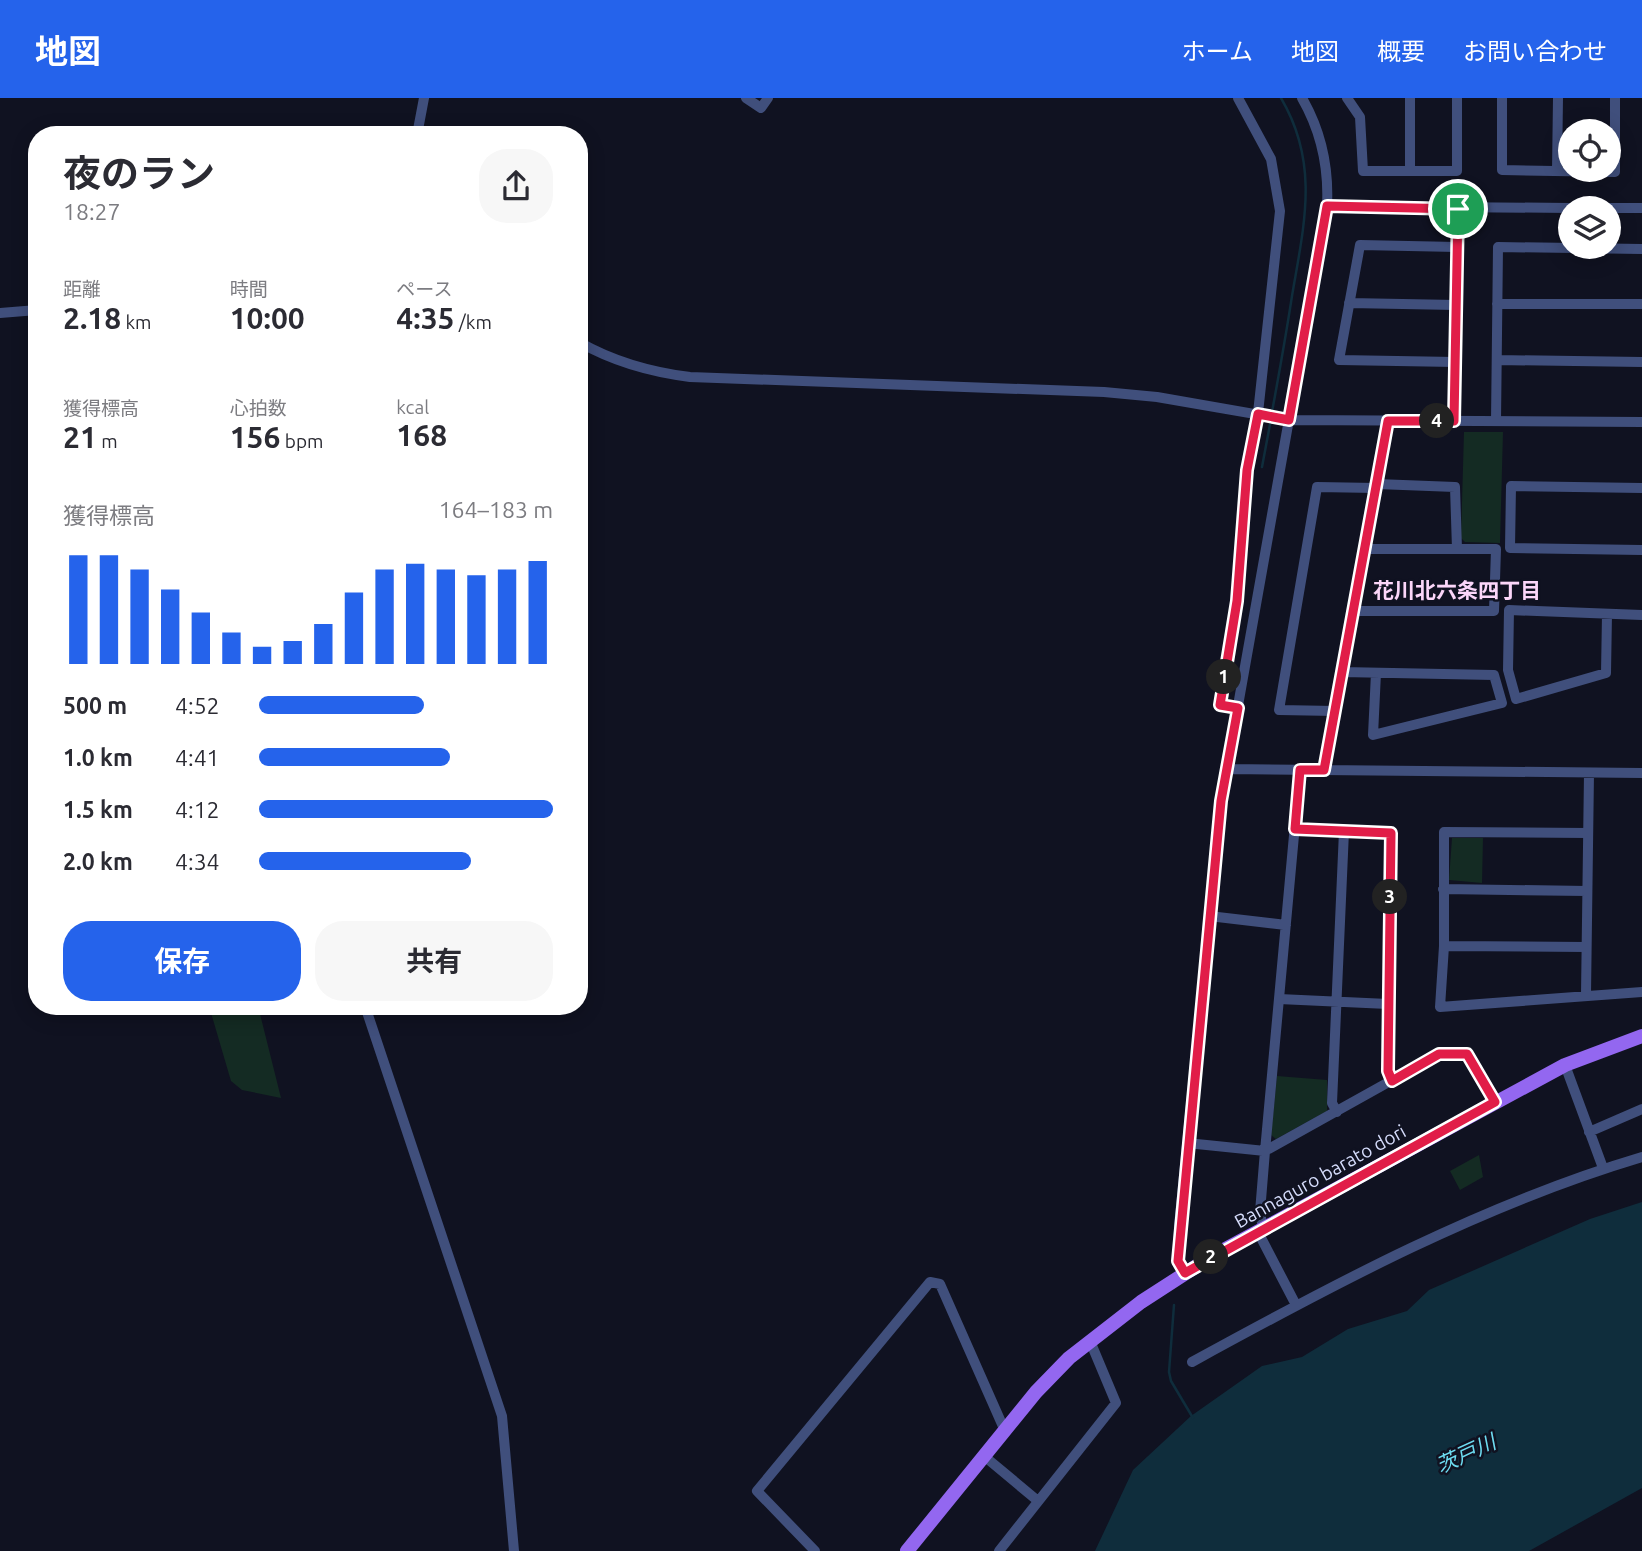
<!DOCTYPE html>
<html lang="ja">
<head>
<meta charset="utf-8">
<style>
	:root { --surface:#fff; --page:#f7f7f7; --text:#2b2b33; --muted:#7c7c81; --accent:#2563eb }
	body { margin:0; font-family:Ubuntu,"Noto Sans JP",sans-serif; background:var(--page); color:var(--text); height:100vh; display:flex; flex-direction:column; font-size:26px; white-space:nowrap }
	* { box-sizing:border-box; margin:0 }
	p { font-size:23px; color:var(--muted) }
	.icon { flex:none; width:38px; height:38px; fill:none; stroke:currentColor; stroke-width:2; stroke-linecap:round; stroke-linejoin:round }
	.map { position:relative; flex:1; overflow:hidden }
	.drawer { position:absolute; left:28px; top:28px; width:560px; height:889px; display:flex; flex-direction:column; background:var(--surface); border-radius:28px; box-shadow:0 4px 18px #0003 }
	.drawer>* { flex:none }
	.buttons { position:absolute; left:1558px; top:21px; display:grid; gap:14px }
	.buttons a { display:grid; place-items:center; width:63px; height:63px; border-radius:50%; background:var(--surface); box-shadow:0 4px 18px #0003; font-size:35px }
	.pin { position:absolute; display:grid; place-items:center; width:60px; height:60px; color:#fff; margin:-30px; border:4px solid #fff; border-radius:50%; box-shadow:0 2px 7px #0007 }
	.km { position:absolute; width:35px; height:35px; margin:-18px; border-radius:50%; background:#222; color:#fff; font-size:19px; line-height:35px; text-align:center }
	.round { display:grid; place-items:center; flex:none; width:74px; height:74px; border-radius:28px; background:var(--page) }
	.head { display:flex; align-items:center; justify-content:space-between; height:119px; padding:0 35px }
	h1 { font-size:38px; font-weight:700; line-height:52px }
	.stats { display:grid; grid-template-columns:repeat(3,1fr); gap:10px; height:119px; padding:7px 35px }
	.stats div { display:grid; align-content:center }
	.stats b { font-size:30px; font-weight:700 }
	.stats small { font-size:19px; font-weight:400 }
	.stats p { font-size:19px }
	.chart { height:196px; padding:14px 35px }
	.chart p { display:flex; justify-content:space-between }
	.chart svg { width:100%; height:126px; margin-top:7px; stroke:var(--accent); stroke-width:6 }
	.action { display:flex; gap:14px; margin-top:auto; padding:14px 35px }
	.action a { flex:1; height:80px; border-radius:28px; background:var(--accent); color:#fff; font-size:28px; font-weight:700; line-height:80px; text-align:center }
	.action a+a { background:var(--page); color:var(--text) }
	ul { padding:0 35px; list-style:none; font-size:23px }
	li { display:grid; grid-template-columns:112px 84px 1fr; align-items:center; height:52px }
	li i { height:18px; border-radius:9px; background:var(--accent) }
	header { display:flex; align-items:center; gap:42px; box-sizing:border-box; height:98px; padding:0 35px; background:var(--accent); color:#fff }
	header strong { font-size:33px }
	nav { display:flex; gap:38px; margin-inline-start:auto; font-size:24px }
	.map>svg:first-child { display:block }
	.green { fill:#142b23 }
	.water { fill:#0f2d3c }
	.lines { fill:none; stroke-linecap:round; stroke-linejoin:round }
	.stream { stroke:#0f2d3c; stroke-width:2.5 }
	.minor { stroke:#404f7c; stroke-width:10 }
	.major { stroke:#9367f0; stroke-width:14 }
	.route-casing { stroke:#fff; stroke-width:14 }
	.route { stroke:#e11d48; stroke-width:9 }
	.labels { text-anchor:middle; stroke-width:5; stroke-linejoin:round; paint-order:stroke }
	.street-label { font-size:19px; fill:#d5dcfb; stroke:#101221 }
	.neighbourhood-label { font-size:21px; font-weight:bold; fill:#fbd6f9; stroke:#101221 }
	.water-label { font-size:21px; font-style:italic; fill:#6ddbf0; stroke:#101221 }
</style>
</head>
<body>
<header>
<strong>地図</strong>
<nav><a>ホーム</a><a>地図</a><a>概要</a><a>お問い合わせ</a></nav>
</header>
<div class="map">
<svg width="1642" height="1453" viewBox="0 0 1642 1453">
	<rect width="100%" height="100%" fill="#101221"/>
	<!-- green -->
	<path class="green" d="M1464,334h39l-3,111 -35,-1 -4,-4z
		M1452,740h31l-1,45 -33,-3z
		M209,908h49l23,92 -39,-8 -11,-9z
		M1277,978l50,4v31l-51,28 -5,-4z
		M1479,1057l4,22 -23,13 -10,-19z"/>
	<!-- water -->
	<path class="water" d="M1642,1104v286l-113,63h-434l38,-81 58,-54 71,-50 40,-9 46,-28 59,-18 22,-21 161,-71z"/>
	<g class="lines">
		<!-- stream -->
		<path class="stream" d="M1272,314c7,-38 14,-77 20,-116 12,-71 28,-132 -11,-198
			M1262,369l9,-48
			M1174,1207l-5,67 2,9 22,37"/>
		<!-- minor -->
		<path class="minor" d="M746,0l15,10 7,-10
			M1347,0l13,19 3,54h94v-73
			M1410,0v73
			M1502,0v72l113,2v-74
			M417,37l7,-37
			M1557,73l1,-73
			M1327,108l243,2
			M1608,110h34
			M1349,205l107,2
			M1497,206h145
			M0,215l37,-3
			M579,244c35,20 71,30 111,35l414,15 53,5 132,23 353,2
			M1497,262l145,2
			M1455,264l-116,-2 21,-115 97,2
			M1454,323l4,-212
			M1496,323l2,-174 144,2
			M1377,386l78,3 2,62
			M1642,390l-131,-2 -1,62 132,2
			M1353,513h141l2,-62h-131
			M1607,516l-1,59 -90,26 -8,-29 1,-60 133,5
			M1342,574l152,3 8,28 -129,32 3,-62
			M1238,610l-18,-3 17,-104 10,-131 11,-57 22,-202 -9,-52 -33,-61
			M1335,613l-56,-1 38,-223 59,1
			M1227,671l415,4
			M1324,672l64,-350
			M1295,731l96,4 -4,238 5,10
			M1588,735l-144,-1v114l-4,61 202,-15
			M1443,791l144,2
			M1209,818l77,9
			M1444,848l142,1
			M1586,896l3,-221
			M1279,901l109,5
			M365,908l137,410 12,135
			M1565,967l38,103
			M1337,1014l-5,-9 12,-272
			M1589,1034l53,-23
			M1187,1045l78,8 174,-97h28l28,48
			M1263,1131l-3,-17 5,-61 35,-381
			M1258,1134l38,73
			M1185,1175l-7,-12 1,-35 42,-425 106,-595c2,-39 -6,-75 -25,-108
			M1192,1264c144,-79 292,-158 450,-205
			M984,1358l54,45
			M815,1453l-58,-60 173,-209 10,2 65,147
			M999,1453l117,-148 -26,-62"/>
		<!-- major -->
		<path class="major" d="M907,1453l129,-159 33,-34 72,-56 68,-44 356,-193 77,-29"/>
	</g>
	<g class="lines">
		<defs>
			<path id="route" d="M1327,108l131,3 -4,212h-66l-64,349h-24l-5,59 96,4 -3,238 4,10 47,-27h28l28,48 -310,171 -7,-12 43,-460 17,-93 -18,-3 17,-104 10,-131 11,-56 31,6z"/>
		</defs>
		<!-- route casing -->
		<use href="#route" class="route-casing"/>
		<!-- route -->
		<use href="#route" class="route"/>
	</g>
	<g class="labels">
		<!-- street labels -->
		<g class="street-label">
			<text transform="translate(1320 1078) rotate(-29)" y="7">Bannaguro barato dori</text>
		</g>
		<!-- neighbourhood labels -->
		<g class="neighbourhood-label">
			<text x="1457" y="500">花川北六条四丁目</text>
		</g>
		<!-- water labels -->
		<g class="water-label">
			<text transform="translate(1466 1356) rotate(-25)" y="7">茨戸川</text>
		</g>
	</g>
</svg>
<div class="buttons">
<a><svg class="icon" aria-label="locate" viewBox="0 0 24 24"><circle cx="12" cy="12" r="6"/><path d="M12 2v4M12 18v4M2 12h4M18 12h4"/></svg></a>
<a><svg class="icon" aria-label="layers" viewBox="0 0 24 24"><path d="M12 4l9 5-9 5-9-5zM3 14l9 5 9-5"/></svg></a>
</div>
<div class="pin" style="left:1458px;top:111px;background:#1e9e55"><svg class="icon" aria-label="arrive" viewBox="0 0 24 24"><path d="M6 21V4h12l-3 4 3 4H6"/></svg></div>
<b class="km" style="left:1224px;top:579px">1</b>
<b class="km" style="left:1211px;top:1159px">2</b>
<b class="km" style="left:1390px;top:799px">3</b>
<b class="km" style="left:1437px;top:323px">4</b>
<section class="drawer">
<div class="head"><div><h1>夜のラン</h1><p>18:27</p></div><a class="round"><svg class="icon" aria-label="share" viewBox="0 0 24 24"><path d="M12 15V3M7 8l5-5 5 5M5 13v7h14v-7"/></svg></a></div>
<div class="stats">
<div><p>距離</p><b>2.18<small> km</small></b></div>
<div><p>時間</p><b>10:00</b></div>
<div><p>ペース</p><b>4:35<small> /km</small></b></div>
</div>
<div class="stats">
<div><p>獲得標高</p><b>21<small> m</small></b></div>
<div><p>心拍数</p><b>156<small> bpm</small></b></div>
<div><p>kcal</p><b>168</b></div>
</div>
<div class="chart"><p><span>獲得標高</span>164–183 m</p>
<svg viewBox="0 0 160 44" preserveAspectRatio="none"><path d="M5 44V6M15 44V6M25 44V11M35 44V18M45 44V26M55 44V33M65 44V38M75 44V36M85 44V30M95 44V19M105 44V11M115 44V9M125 44V11M135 44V13M145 44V11M155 44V8"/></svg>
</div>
<ul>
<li><b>500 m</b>4:52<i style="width:56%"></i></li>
<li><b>1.0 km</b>4:41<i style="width:65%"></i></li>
<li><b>1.5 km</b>4:12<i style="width:100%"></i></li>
<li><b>2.0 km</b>4:34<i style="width:72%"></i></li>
</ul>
<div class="action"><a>保存</a><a>共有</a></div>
</section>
</div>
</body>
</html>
